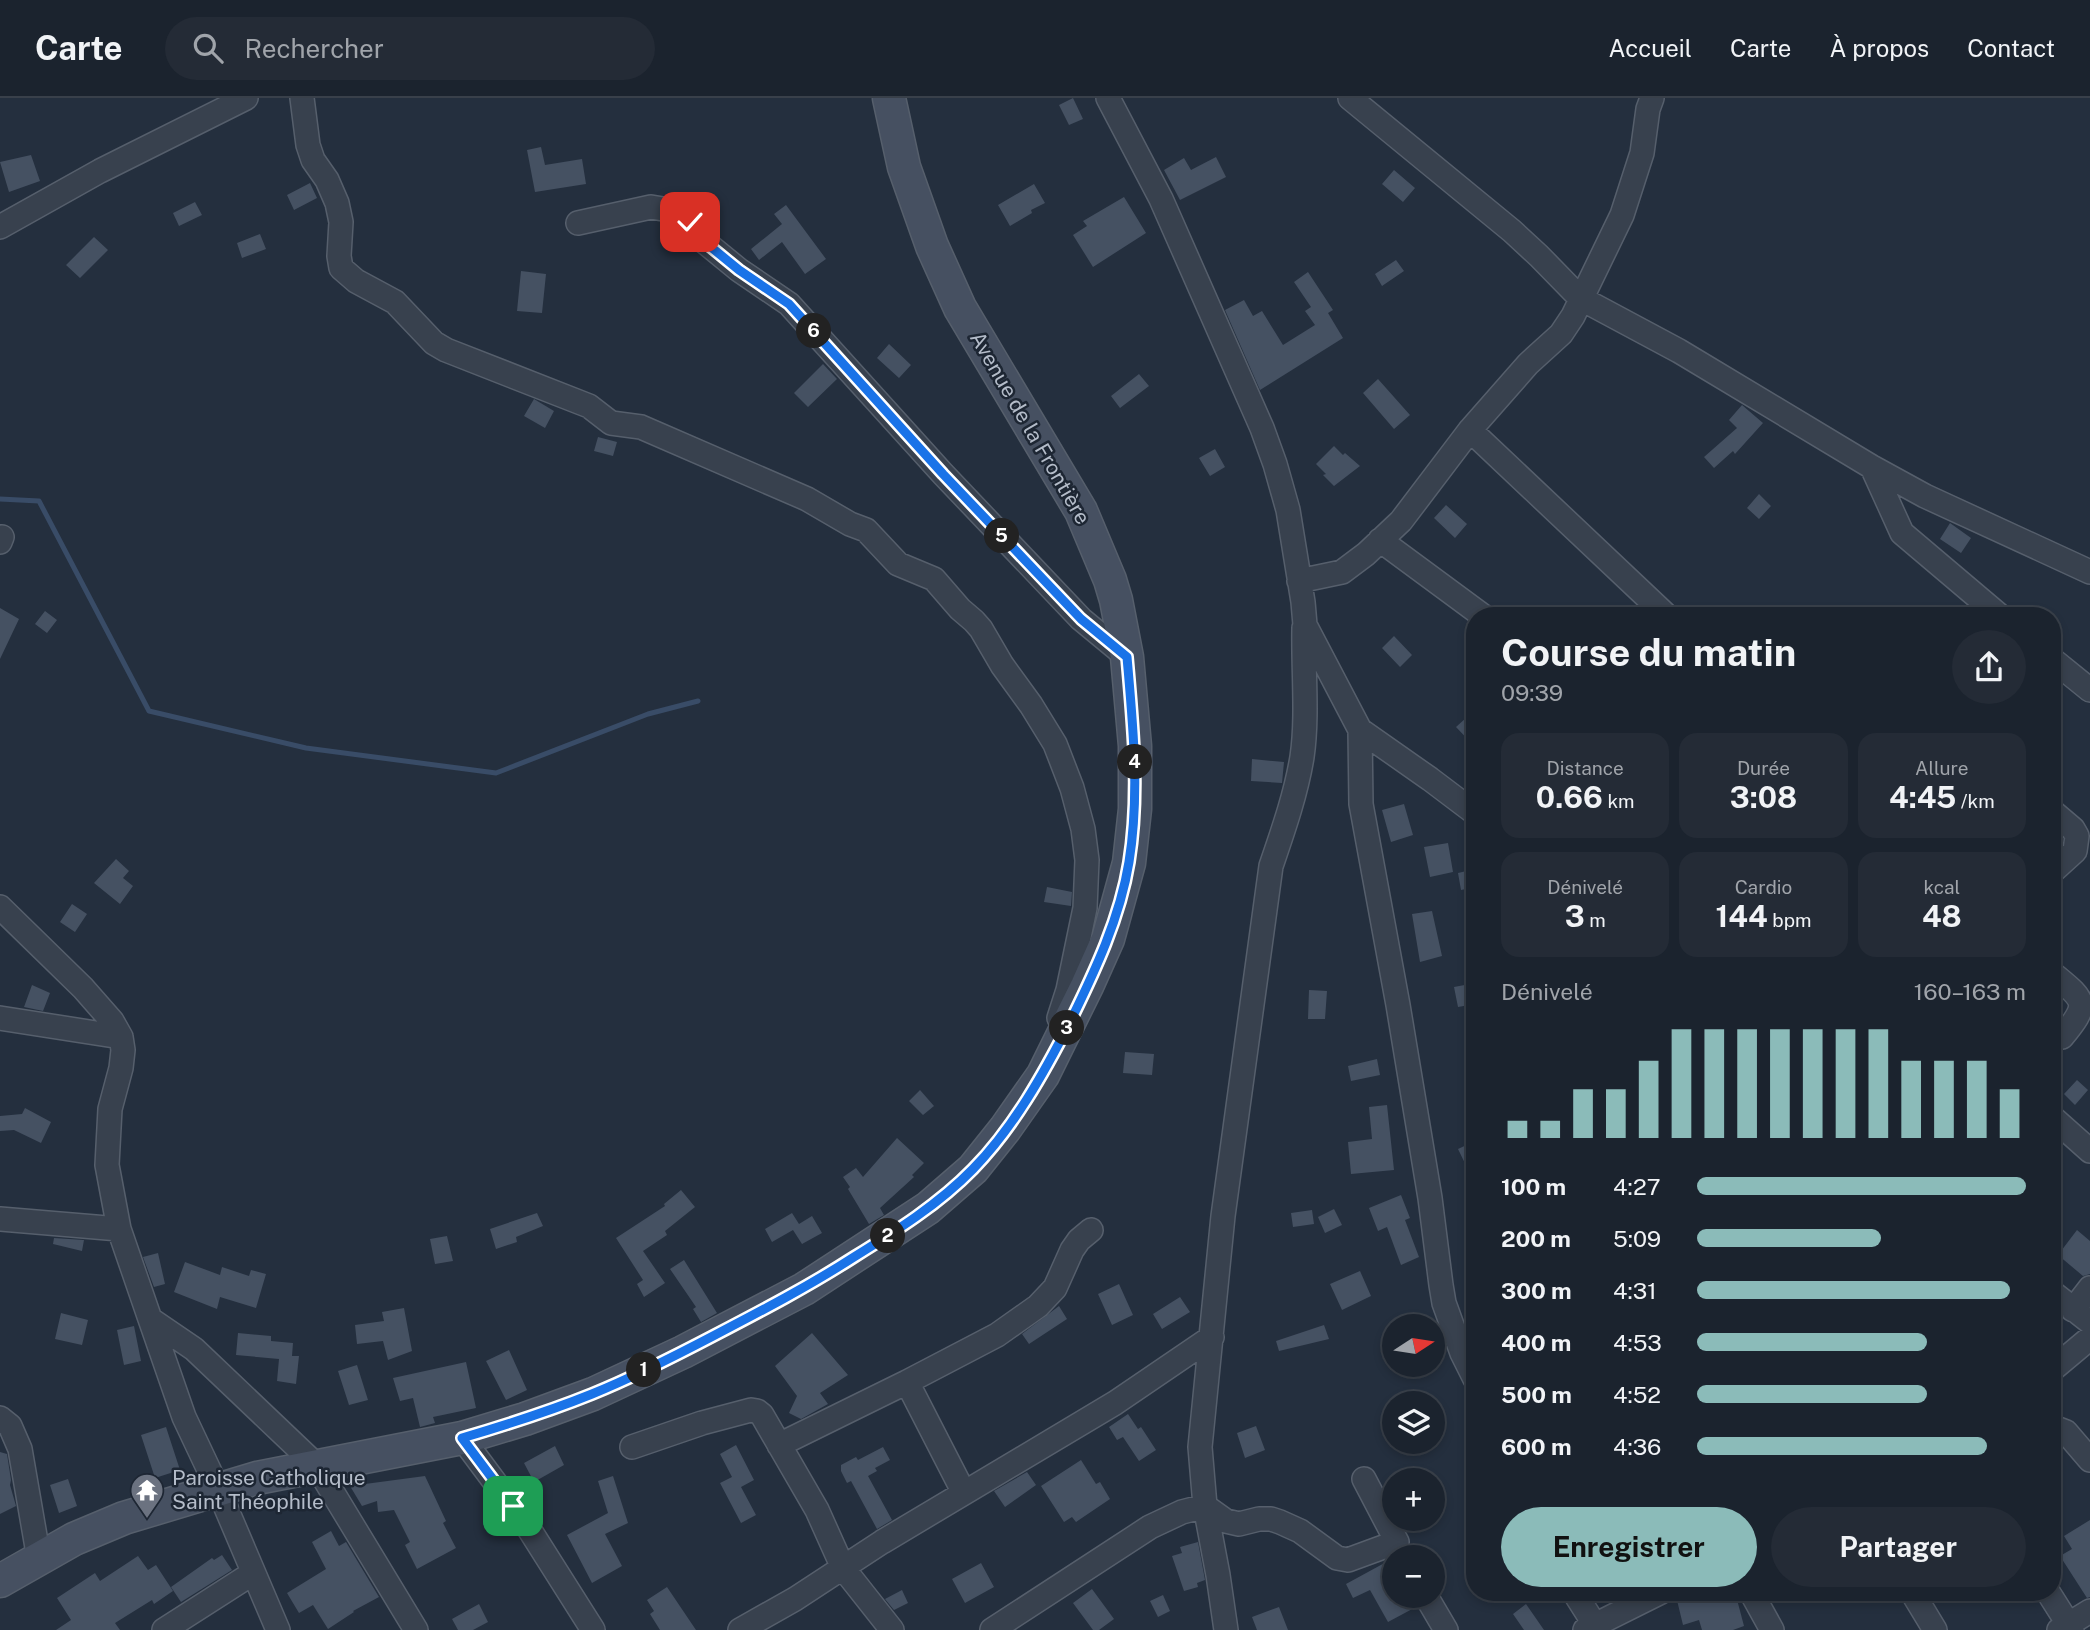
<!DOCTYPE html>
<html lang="fr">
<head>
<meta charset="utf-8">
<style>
	:root { --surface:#1b232e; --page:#242b36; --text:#f1f3f6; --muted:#a0a4aa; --line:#39404a; --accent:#8bbbb9 }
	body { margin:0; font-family:"Public Sans",sans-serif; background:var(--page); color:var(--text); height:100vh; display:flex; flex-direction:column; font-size:26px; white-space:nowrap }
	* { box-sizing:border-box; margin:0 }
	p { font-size:23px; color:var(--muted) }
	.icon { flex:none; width:38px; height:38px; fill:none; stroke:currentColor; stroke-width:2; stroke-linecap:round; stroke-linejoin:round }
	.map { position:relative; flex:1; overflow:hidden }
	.sheet { position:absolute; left:1466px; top:509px; width:595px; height:994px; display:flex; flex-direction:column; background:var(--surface); border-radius:28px; box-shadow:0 4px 10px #0003,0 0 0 2px var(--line) }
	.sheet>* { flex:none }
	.needle { width:46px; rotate:78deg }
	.fabs { position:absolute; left:1382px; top:1216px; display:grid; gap:14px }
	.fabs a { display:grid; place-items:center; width:63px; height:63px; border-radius:50%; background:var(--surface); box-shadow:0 4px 10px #0003,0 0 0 2px var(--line); font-size:35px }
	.pin { position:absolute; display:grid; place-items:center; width:60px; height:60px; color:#fff; margin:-30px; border-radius:14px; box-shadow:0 4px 10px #0006 }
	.km { position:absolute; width:35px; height:35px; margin:-18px; border-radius:50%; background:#222; color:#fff; font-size:19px; line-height:35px; text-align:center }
	.round { display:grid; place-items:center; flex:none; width:74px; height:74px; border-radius:37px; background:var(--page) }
	.overview { display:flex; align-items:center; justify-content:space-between; height:119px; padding:0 35px }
	h1 { font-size:38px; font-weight:700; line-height:52px }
	.stats { display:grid; grid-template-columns:repeat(3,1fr); gap:10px; height:119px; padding:7px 35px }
	.stats div { display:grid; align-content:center; border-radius:18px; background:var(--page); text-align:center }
	.stats b { font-size:30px; font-weight:700 }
	.stats small { font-size:19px; font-weight:400 }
	.stats p { font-size:19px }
	.chart { height:196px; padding:14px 35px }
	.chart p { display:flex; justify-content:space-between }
	.chart svg { width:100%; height:126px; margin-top:7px; stroke:var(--accent); stroke-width:6 }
	.button { display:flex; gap:14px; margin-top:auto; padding:14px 35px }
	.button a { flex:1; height:80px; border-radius:42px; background:var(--accent); color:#111; font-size:28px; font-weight:700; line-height:80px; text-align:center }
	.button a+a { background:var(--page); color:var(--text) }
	ul { padding:0 35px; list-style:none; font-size:23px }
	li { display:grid; grid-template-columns:112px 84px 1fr; align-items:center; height:52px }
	li i { height:18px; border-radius:9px; background:var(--accent) }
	header { display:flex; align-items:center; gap:42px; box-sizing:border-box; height:98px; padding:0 35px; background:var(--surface); border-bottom:2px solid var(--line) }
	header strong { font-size:33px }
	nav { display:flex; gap:38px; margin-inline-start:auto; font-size:24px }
	.search { width:490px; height:63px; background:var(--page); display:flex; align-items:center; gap:18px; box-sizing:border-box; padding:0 24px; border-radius:38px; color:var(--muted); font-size:26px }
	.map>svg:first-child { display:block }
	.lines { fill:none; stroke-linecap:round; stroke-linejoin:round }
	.stream { stroke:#394c67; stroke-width:5 }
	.building { fill:#455162 }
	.street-casing { stroke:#565f6c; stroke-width:26 }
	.secondary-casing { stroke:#565f6c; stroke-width:35 }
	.street { stroke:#38414e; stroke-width:23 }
	.secondary { stroke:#465061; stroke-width:32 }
	.route-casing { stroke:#fff; stroke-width:14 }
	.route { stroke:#1a73e8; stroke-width:9 }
	.labels { text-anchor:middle; stroke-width:5; stroke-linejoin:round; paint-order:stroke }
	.street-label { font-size:21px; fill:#b4bcc9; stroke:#1d2633 }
	.poi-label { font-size:21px; fill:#b4bcc9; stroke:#1d2633; text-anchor:start }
</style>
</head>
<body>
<header>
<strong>Carte</strong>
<div class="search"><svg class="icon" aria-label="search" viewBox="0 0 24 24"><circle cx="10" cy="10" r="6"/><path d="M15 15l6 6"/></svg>Rechercher</div>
<nav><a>Accueil</a><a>Carte</a><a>À propos</a><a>Contact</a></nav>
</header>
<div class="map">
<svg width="2090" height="1532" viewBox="0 0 2090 1532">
	<rect width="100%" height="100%" fill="#242f3e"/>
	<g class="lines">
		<!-- stream -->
		<path class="stream" d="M0,401l39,2 110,210 157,37 190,25 152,-59 50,-13"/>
	</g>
	<!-- building -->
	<path class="building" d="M1073,0l10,21 -14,6 -10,-20z
		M541,49l4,18 37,-6 4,25 -51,8 -8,-42z
		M31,57l9,26 -31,11 -9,-30z
		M1216,59l10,20 -46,23 -16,-30 20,-12 7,12z
		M1394,72l21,18 -12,14 -21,-18z
		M310,85l7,15 -23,12 -7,-15z
		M1034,86l11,19 -14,7 1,3 -22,13 -12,-21z
		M1124,99l22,36 -53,34 -20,-32 14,-9 -4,-5z
		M195,104l7,13 -23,11 -6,-13z
		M786,107l40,54 -21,15 -23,-32 -23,18 -8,-11 31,-25 -8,-10z
		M260,136l6,15 -24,9 -5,-15z
		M94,139l14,13 -28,28 -14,-13z
		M1396,162l8,11 -22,15 -7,-12z
		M521,173l25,3 -4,39 -25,-2z
		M1308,174l25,38 -5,3 15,25 -83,52 -35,-80 19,-10 9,16 9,-5 21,34 32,-20 -10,-14 6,-4 -17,-25z
		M889,246l22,21 -12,13 -22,-20z
		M823,266l14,15 -29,28 -14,-14z
		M1139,276l10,12 -29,22 -9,-12z
		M1378,281l32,36 -16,14 -31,-36z
		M534,301l20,12 -9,17 -21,-12z
		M1742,307l21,18 -28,31 -2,-3 -19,17 -10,-11 33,-29 -8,-8z
		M598,339l19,5 -4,14 -19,-5z
		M1334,348l9,9 2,-2 15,13 -26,20 -11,-11 3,-1 -10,-10z
		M1215,351l10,18 -15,9 -11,-18z
		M1759,396l12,12 -12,13 -12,-11z
		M1446,407l21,19 -12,14 -21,-20z
		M1950,425l21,15 -10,15 -21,-14z
		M0,510l19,11 -19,40z
		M45,513l12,9 -10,13 -12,-9z
		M1394,538l18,19 -12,12 -18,-19z
		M1467,619l8,8v22l-19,-20z
		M1252,661l32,3 -2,21 -31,-2z
		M1404,706l9,31 -22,7 -9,-32z
		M1448,745l5,29 -23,5 -6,-30z
		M116,761l13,12 -6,7 10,8 -13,18 -26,-21z
		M1475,771v18l-14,3 -3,-17z
		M1047,789l25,5 -1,14 -27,-4z
		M72,806l15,10 -12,18 -15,-10z
		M1432,813l10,45 -22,6 -8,-48z
		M1475,885v21l-17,3 -4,-20z
		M32,887l18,8 -7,18 -19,-4z
		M1309,892l18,1 -2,28h-17z
		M1125,954l29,2 -2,21 -29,-2z
		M1377,961l3,16 -29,6 -3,-15z
		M2077,982l11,10 -13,15 -11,-11z
		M920,992l14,16 -11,9 -14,-14z
		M1387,1007l7,65 -43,4 -3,-32 24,-3 -3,-32z
		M25,1010l26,14 -10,21 -27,-13 -14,1v-15l22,-2z
		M897,1040l27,25 -12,12 2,2 -34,31 4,7 -15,9 -21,-35 2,-2 -7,-10 13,-9 7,9z
		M1475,1043v43l-17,-35z
		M681,1092l14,17 -30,24 2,4 -24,16 22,32 -21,14 -7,-13 6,-4 -27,-42 49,-32 -1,-2z
		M1401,1097l9,23 -5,2 14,37 -18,8 -14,-38 -9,4 -9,-23z
		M1334,1111l8,16 -17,8 -7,-16z
		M1312,1112l2,14 -21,3 -2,-14z
		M537,1115l6,13 -27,11 1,5 -21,7 -6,-20z
		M792,1115l7,11 13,-8 10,17 -20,11 -9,-14 -21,12 -7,-13z
		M2077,1132l13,11v33l-7,2 -25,-21z
		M447,1138l6,25 -18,3 -5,-25z
		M54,1140l30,2 -2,11 -29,-7z
		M158,1155l7,31 -11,3 -11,-30z
		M684,1162l33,53 -16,9 -8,-13 3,-2 -26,-38z
		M185,1164l35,13 2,-8 27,9 2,-6 15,4 -10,34 -36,-11 -3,12 -43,-17z
		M1360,1173l11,25 -29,14 -12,-26z
		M1119,1186l14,31 -21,10 -14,-31z
		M1180,1199l10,15 -28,17 -9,-15z
		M1059,1208l8,13 -38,25 -7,-10z
		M404,1210l8,43 -24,9 -5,-19 -26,3 -2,-19 29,-4 -2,-9z
		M61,1215l27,7 -6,25 -27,-6z
		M1324,1227l5,14 -50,12 -3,-10z
		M134,1228l7,35 -17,4 -7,-35z
		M238,1235l33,3v5l22,2 -1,13h7l-3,28 -19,-3 2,-22 -43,-4z
		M812,1235l36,42 -28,18 8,11 -27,15 -12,-6 8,-17 -22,-30z
		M509,1252l18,40 -21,10 -20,-39z
		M466,1264l10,46 -43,9 2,6 -15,4 -7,-29 -13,3 -7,-23z
		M357,1267l11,35 -19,5 -11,-34z
		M1128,1316l10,15 3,-2 15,23 -17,11 -16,-24 -6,3 -8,-13z
		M1256,1328l9,24 -20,8 -8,-25z
		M166,1329l14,43 -25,8 -14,-43z
		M736,1347l18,35 -13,7 15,28 -15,8 -21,-40 12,-6 -12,-23z
		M555,1348l9,19 -30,17 -10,-19z
		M883,1349l7,13 -15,8 2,3 -9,5 24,44 -15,9 -26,-48 -4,2 -6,-12v-6l15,-8 2,3z
		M0,1354l7,2 4,26 -1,5 6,21 -16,8z
		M1081,1362l15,24 4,-2 10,17 -34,23 -4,-5 -8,5 -23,-36z
		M1027,1374l9,13 -31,22 -11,-16z
		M425,1378l21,45 -3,2 13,25 -39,21 -12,-24 5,-3 -16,-32 -16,2 -1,-11 -15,5 -12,-20z
		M613,1378l15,47 -23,11 17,32 -30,17 -25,-48 41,-22 -10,-32z
		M68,1381l9,27 -18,7 -9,-28z
		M2090,1422v77l-3,1 -27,-42 12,-7 -8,-13z
		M331,1433l8,15 7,-4 33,55 -26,14 1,1 -26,17 -15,-24 -14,8 -12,-20 39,-24 -14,-27z
		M1198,1444l7,38 -8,3 1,4 -14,4 -12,-35 10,-3 -2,-6z
		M222,1457l10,15 -51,32 -10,-15 41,-29 2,2z
		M138,1458l10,14 8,-5 17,26 -19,13 -2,-4 -37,23 5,7h-64l15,-10 -14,-22 38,-25 5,8z
		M1390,1462l5,9v27h17l4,11 -28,15 -18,-32 -17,8 -7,-14z
		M981,1465l13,24 -29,16 -13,-24z
		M667,1489l29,43h-36l-10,-16 4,-3 -7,-11z
		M1092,1491l22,30 -15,11h-6l-20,-27z
		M902,1492l6,13 -14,7 -9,-11z
		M1675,1494h30l2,6 28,-6 9,34 -11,4h-31l-3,-10 -16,5z
		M1163,1497l7,16 -12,6 -8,-16z
		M479,1506l9,18 -15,8h-15l-6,-11z
		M1526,1506l18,26h-20l-11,-16z
		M1279,1509l9,23h-31l-5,-13z"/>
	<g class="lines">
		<defs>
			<path id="street" d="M302,0l6,47 5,15 14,20 10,23 4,19 -2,34 2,12 15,13 39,21 39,41 12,7 143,56 22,17 30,4 166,72 43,25 16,6 32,34 36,15 26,30 14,12 7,8 21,36 29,40 24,39 17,44 11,41 4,31 -2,48 -17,82 -9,28
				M1108,0l53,101 101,229 13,36 13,46 15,92 2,23 55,105 1,74 37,201 32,193 11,87 3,18 18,50 13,26
				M1350,0l162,133 27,25 41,42 99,53 193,116 53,29 165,76
				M578,125l73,-16 24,4 15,11 16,21 33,27 50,34 154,170 138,145 46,38
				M0,129l100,-56 146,-73
				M1470,332l197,186
				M1872,369l30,66 98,83
				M1380,442l103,76
				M0,444l2,-5
				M1299,483l43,-9 24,-18 35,-33 69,-91 58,-66 33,-30 12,-18 49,-101 20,-62 6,-44 4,-11
				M2053,562l37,30
				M1360,632l70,49 45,34
				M2053,714l20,17 4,7 -2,15 -22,20
				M0,809l83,81 29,33 9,16 2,13 -2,18 -11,41 -3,56 12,64 31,90 44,30 122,116 100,165
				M2053,876c33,27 37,29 9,63
				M0,920l121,19
				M2053,1020l37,33
				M0,1121l119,10
				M2053,1195l37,29
				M2073,1212l17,-22
				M150,1221l34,98 34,72 60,141
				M2053,1271l37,-31
				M907,1284l57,111
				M0,1320l10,8 10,23 19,110
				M2053,1329l13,5 24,28
				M462,1340l64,86 67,106
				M779,1347l128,-63 90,-47 41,-29 17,-18 17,-38 7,-10 12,-10
				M632,1349l70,-24 49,-13 6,1 5,4 55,95 26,58 49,62
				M1574,1494l24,38
				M1751,1494l21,38
				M1912,1494l23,38
				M2048,1494l24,38
				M1426,1498l20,34
				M164,1532l89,-57
				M740,1532l55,-31 87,-57 233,-139 97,-66
				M992,1532l158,-103 32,-15 23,-6 21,15 13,3 20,-5h12l9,3 20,9 37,27 11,2 49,-18 -33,-63
				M1226,1532l-8,-55 -13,-69 -5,-59 23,-231 48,-350c12,-35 25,-72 31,-109 6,-41 1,-87 2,-129
				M1585,1532l76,-38
				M2059,1532l31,-19"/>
			<path id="secondary" d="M0,1483l74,-42 50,-21 133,-40 205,-40 63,-19 68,-25 90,-42 121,-63 124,-81 45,-39 32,-40 38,-54 44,-89 21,-47 21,-76 6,-54v-63l-8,-89 -11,-57 -6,-20 -29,-69 -121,-203 -28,-62 -28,-79 -15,-69"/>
		</defs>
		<!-- street casing -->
		<use href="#street" class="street-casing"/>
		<!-- secondary casing -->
		<use href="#secondary" class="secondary-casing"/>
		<!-- street -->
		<use href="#street" class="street"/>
		<!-- secondary -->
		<use href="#secondary" class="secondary"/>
	</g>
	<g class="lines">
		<defs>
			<path id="route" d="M513,1408l-51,-68c44,-13 88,-27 130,-44 42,-17 83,-38 123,-59 48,-25 94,-49 139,-78 42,-26 85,-53 119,-88 41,-42 71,-96 97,-147 25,-51 50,-104 59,-160 11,-69 4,-136 -2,-205l-46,-38 -138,-145 -154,-170 -50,-34 -33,-27 -16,-21"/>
		</defs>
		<!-- route casing -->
		<use href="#route" class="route-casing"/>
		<!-- route -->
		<use href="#route" class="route"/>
	</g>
	<!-- icons -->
	<defs>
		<symbol id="temple-pin" viewBox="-11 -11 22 30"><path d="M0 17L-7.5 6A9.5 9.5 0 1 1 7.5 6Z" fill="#6b7280" stroke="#1d2633"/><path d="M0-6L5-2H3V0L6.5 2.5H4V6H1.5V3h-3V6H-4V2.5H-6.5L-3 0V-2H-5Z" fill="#fff"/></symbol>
	</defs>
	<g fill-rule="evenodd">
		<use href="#temple-pin" x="128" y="1373" width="38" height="52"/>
	</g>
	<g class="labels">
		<!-- street labels -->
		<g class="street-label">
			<text transform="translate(1030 330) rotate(60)" y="7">Avenue de la Frontière</text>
		</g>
		<!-- poi labels -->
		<g class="poi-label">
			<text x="172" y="1387">Paroisse Catholique<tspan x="172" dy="24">Saint Théophile</tspan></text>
		</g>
	</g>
</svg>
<div class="fabs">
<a><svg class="needle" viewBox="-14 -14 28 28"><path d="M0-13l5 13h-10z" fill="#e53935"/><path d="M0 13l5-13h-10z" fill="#a0a4aa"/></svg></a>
<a><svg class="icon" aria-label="layers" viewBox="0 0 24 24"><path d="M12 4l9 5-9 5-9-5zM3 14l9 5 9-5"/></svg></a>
<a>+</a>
<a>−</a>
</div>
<div class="pin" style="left:513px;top:1408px;background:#1e9e55"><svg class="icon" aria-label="arrive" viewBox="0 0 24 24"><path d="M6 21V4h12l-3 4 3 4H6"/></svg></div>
<div class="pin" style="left:690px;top:124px;background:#d93025"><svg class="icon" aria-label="check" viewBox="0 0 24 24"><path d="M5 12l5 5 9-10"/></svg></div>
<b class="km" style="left:644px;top:1272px">1</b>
<b class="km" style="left:888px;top:1138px">2</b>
<b class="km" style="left:1067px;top:930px">3</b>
<b class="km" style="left:1135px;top:664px">4</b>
<b class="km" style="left:1002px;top:438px">5</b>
<b class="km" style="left:814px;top:233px">6</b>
<section class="sheet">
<div class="overview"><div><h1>Course du matin</h1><p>09:39</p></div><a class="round"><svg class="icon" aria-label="share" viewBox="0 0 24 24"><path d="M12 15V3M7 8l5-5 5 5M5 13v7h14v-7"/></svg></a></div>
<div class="stats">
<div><p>Distance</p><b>0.66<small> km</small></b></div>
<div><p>Durée</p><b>3:08</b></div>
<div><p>Allure</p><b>4:45<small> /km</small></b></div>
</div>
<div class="stats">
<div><p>Dénivelé</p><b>3<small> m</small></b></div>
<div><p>Cardio</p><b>144<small> bpm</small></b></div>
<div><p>kcal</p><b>48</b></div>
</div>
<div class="chart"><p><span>Dénivelé</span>160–163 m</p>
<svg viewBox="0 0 160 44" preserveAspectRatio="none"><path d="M5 44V38M15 44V38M25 44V27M35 44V27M45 44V17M55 44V6M65 44V6M75 44V6M85 44V6M95 44V6M105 44V6M115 44V6M125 44V17M135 44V17M145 44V17M155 44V27"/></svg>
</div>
<ul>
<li><b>100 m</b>4:27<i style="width:100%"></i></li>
<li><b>200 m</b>5:09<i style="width:56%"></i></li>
<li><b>300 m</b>4:31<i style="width:95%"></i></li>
<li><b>400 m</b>4:53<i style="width:70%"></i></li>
<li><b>500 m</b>4:52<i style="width:70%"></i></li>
<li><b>600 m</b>4:36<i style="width:88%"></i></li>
</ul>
<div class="button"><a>Enregistrer</a><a>Partager</a></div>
</section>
</div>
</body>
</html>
